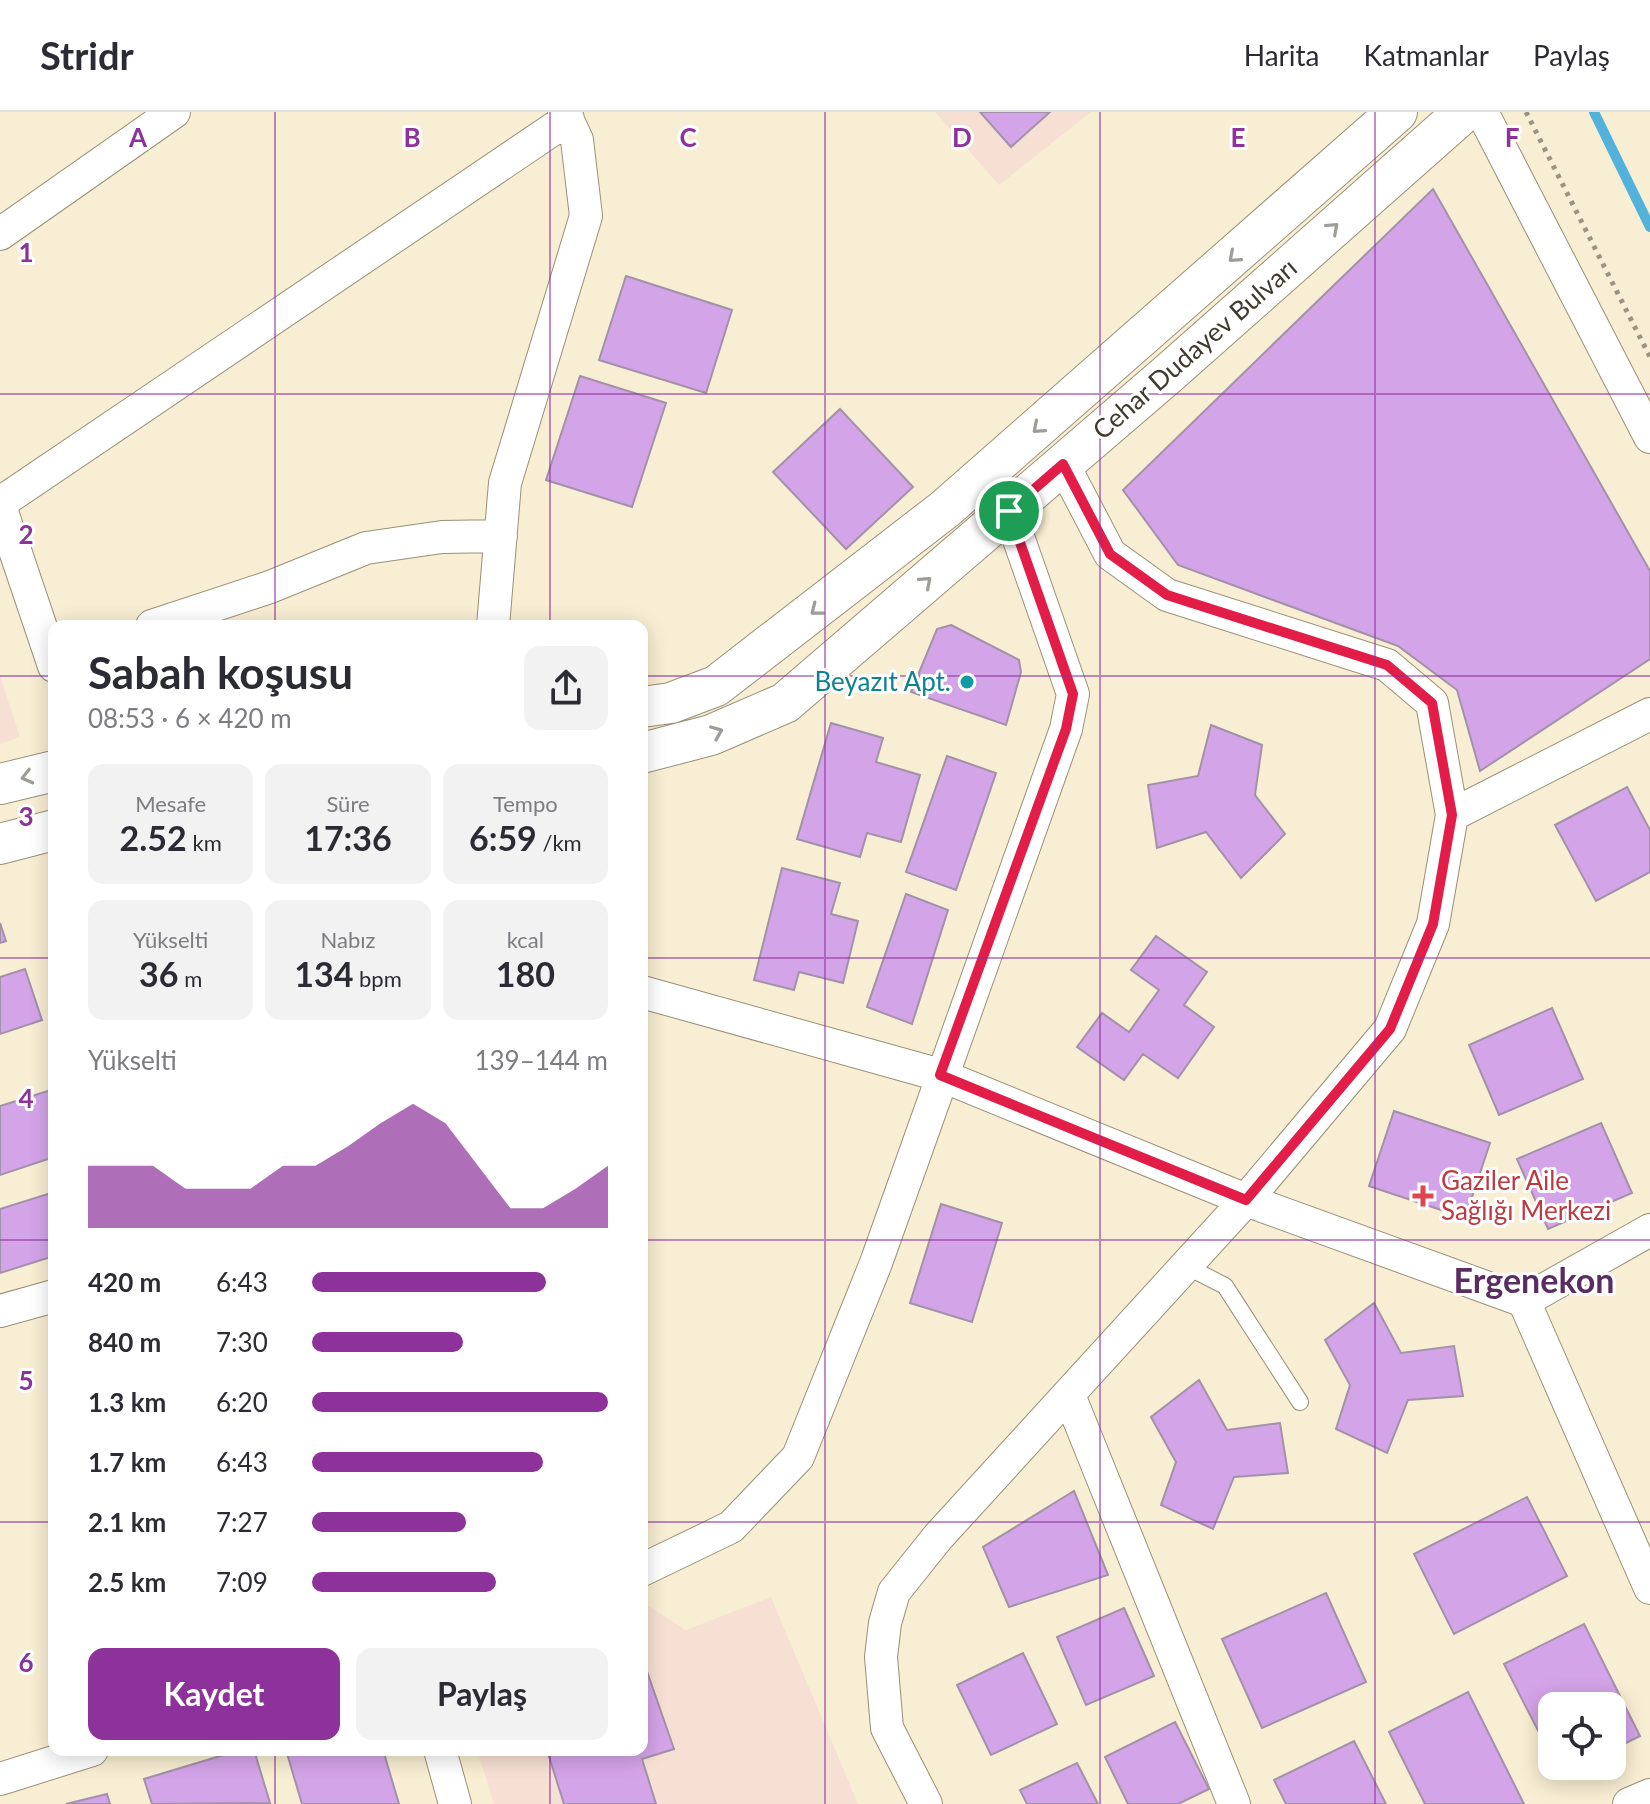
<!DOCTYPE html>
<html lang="tr">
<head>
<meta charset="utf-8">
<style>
	:root { --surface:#fff; --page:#f2f2f3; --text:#2b2b33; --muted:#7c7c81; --line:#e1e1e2; --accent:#8d319b }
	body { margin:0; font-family:Lato,sans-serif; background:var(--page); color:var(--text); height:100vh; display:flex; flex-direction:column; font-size:30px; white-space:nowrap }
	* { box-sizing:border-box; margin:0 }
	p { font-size:26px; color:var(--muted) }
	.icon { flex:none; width:44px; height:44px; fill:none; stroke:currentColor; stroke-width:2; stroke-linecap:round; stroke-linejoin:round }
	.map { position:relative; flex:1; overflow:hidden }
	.drawer { position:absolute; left:48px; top:508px; width:600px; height:1136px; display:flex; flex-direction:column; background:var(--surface); border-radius:16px; box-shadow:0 4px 20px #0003 }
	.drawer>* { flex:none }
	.controls { position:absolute; left:1538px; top:1580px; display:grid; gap:16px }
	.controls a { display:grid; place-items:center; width:88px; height:88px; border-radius:16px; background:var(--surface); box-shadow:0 4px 20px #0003; font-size:40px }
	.pin { position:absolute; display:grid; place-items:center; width:68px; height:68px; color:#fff; margin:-34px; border:4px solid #fff; border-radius:50%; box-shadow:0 2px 8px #0007 }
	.round { display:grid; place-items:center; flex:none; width:84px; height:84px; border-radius:16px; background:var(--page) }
	.headline { display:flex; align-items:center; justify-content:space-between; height:136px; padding:0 40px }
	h1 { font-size:44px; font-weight:700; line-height:60px }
	.stats { display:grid; grid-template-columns:repeat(3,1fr); gap:12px; height:136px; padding:8px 40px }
	.stats div { display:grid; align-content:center; border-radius:16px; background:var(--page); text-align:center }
	.stats b { font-size:34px; font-weight:700 }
	.stats small { font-size:22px; font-weight:400 }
	.stats p { font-size:22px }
	.chart { height:224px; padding:16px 40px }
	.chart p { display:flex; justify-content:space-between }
	.chart svg { width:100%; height:144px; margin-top:8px; fill:var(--accent); opacity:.7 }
	.cta { display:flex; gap:16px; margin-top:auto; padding:16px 40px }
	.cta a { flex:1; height:92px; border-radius:16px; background:var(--accent); color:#fff; font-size:32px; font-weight:700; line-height:92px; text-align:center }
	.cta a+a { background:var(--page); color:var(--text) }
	ul { padding:0 40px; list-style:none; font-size:26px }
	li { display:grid; grid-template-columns:128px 96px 1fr; align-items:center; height:60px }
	li i { height:20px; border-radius:10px; background:var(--accent) }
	header { display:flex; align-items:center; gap:48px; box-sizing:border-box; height:112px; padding:0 40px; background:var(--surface); border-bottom:2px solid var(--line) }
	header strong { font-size:38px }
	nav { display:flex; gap:44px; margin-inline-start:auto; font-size:28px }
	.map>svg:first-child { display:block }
	.education { fill:#f6e0d3 }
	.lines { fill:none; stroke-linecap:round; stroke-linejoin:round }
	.stream { stroke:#53b2dc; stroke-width:10 }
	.building { fill:#d4a4e9; stroke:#a292a9; stroke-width:2 }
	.service-casing { stroke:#999077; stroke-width:18 }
	.minor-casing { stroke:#999077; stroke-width:34 }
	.tertiary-casing { stroke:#999077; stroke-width:42 }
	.path { stroke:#9a9380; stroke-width:5; stroke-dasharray:4 6; stroke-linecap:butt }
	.service { stroke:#fff; stroke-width:16 }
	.minor { stroke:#fff; stroke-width:32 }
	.tertiary { stroke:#fff; stroke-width:40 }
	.oneway { stroke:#9e9c97 }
	.route-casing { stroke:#fff; stroke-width:16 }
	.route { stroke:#e11d48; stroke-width:10 }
	.grid { fill:none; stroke:#8d319b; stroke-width:2; stroke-opacity:0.55 }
	.culture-dot { fill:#0f9aa8; stroke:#fff; stroke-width:3 }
	.health-dot { fill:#e0444e; stroke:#fff; stroke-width:3 }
	.labels { text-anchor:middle; stroke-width:6; stroke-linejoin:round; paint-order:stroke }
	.street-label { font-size:26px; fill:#3e3a2f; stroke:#fff }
	.culture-label { font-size:26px; fill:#0d838f; stroke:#fff; text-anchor:end }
	.health-label { font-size:26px; fill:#be3a42; stroke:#fff; text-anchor:start }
	.district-label { font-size:34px; font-weight:bold; fill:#592d61; stroke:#fff }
	.grid-label { font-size:26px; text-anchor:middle; font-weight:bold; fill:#8d319b; stroke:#fff; stroke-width:6; stroke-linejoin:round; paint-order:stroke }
</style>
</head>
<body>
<header>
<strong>Stridr</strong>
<nav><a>Harita</a><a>Katmanlar</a><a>Paylaş</a></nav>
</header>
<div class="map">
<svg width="1650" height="1692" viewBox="0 0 1650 1692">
	<rect width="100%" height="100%" fill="#f8eed3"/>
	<!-- education -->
	<path class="education" d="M935,0h156l-92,73z
		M0,564l20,61 -20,7z
		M771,1485l87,207h-364l-17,-54h165v-148l44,28z"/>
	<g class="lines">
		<!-- stream -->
		<path class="stream" d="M1594,0l56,115"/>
	</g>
	<!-- building -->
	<path class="building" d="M980,0h70l-39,35z
		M1433,77l217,382v88l-170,112 -23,-81 -59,-44 -220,-81 -55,-75z
		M626,164l106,34 -26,83 -107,-33z
		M580,264l86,27 -34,104 -86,-27z
		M840,297l73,78 -67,62 -73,-77z
		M951,513l68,35 2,12 -15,53 -95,-33 26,-63z
		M831,611l52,15 -7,24 44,13 -19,67 -34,-9 -7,24 -63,-18z
		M1211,613l51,20 -7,50 30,39 -44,44 -35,-46 -49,16 -9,-63 50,-9z
		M947,644l49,17 -40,117 -50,-18z
		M1627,675l23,43v42l-54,29 -41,-76z
		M782,756l58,15 -9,31 27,7 -15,62 -44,-11 -5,18 -40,-10z
		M906,782l42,16 -36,114 -45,-17z
		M0,811l6,18 -6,2z
		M1156,824l51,36 -23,33 30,22 -36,51 -35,-24 -19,26 -47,-33 25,-34 27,19 30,-42 -28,-20z
		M25,857l17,51 -42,14v-57z
		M1552,896l31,71 -84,36 -30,-70z
		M54,977v68l-54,18v-69z
		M1394,999l96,32 -25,75 -96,-32z
		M1601,1011l31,70 -84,36 -31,-70z
		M54,1080v64l-54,17v-64z
		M941,1092l61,19 -30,99 -62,-19z
		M1374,1191l27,50 53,-7 9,50 -55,4 -21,53 -51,-24 14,-44 -25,-45z
		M1199,1268l28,50 53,-7 8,50 -54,4 -21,52 -52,-24 15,-43 -25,-45z
		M1074,1379l34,84 -99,32 -26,-60z
		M1527,1385l40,79 -113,58 -40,-80z
		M1326,1481l40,89 -104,46 -40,-89z
		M1124,1496l30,68 -68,29 -29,-68z
		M1584,1512l56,112 -28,14v-44h-60v52l-48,-94z
		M1023,1541l34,71 -66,31 -34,-70z
		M642,1545l32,92 -32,10 14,45h-92l-17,-54h95z
		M1468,1580l56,112h-99l-36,-72z
		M1175,1610l34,67 -31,15h-50l-23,-47z
		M1354,1629l32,63h-100l-12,-24z
		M240,1638h14l16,53 -118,1 -8,-25z
		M286,1638h97l16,54h-97z
		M1077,1651l21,41h-71l-7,-14z
		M1556,1654h23l-18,9z
		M107,1682l3,10h-44z"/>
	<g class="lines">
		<defs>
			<path id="service" d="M1186,1154l39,20 75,116"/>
			<path id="minor" d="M1482,0l168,325
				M0,122l174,-122
				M0,391l568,-384
				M0,394l54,160
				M152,514l118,-39 96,-39 76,-11 59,-1
				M493,514l12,-143 81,-267 -9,-76 -13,-28
				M1452,703l198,-101
				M642,880l298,83 306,125 278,101 126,287
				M1524,1189l126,-71
				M0,1199l54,-15
				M1069,1283l165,409
				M642,1458l89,-43 67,-70 78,-194 190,-534 7,-35 -64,-183
				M440,1638l15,54
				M0,1667l92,-29
				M926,1692l-39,-76 -6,-71 4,-34 9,-31 44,-55 308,-337 144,-171 43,-105 19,-109 -20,-112 -45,-38 -220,-70 -57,-41 -47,-90
				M1629,1692l21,-9"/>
			<path id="tertiary" d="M642,595l29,-4 45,-17 229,-177 452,-397
				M642,641l69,-18 74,-32 383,-329 296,-262
				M0,672l54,-13
				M0,732l54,-14"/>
		</defs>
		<!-- service casing -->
		<use href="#service" class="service-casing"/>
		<!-- minor casing -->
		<use href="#minor" class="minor-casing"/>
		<!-- tertiary casing -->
		<use href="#tertiary" class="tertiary-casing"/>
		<!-- path -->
		<path class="path" d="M1526,0l124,245"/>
		<!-- service -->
		<use href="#service" class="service"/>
		<!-- minor -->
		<use href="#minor" class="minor"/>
		<!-- tertiary -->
		<use href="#tertiary" class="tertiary"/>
	</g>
	<!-- one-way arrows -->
	<defs><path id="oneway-chevron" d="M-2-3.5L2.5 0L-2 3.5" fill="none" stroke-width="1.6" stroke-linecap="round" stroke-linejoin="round" transform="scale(2)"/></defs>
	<g class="oneway">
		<use href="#oneway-chevron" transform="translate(1333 116) rotate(-42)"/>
		<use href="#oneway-chevron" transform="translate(1234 145) rotate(139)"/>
		<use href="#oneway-chevron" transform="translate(1038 316) rotate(139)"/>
		<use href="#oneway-chevron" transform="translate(926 470) rotate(-41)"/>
		<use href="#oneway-chevron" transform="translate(816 498) rotate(142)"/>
		<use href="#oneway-chevron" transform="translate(717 620) rotate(-22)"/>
		<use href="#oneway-chevron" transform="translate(27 665) rotate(166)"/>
	</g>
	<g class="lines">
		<defs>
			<path id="route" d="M1063,352l47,90 57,41 220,70 45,38 20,112 -19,109 -43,105 -144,171 -306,-125 126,-346 7,-35 -64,-183z"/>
		</defs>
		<!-- route casing -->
		<use href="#route" class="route-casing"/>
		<!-- route -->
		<use href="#route" class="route"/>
	</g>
	<!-- grid -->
	<path class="grid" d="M275,0v514M550,0v514M825,0v1692M1100,0v1692M1375,0v1692M0,282h1650M0,564h54M642,564h1008M0,846h54M642,846h1008M0,1128h54M642,1128h1008M0,1410h54M642,1410h1008M275,1638v54M550,1638v54"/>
	<!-- markers -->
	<circle class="culture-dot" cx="967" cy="570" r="8"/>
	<path class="health-dot" d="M1419 1072h8v8h8v8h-8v8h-8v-8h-8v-8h8z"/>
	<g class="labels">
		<!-- street labels -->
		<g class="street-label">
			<text transform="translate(1195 237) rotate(-41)" y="9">Cehar Dudayev Bulvarı</text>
		</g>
		<!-- culture labels -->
		<g class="culture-label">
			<text x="951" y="579">Beyazıt Apt.</text>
		</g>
		<!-- health labels -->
		<g class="health-label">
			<text x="1441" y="1078">Gaziler Aile<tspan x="1441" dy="30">Sağlığı Merkezi</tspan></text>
		</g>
		<!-- district labels -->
		<g class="district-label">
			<text x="1534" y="1181">Ergenekon</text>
		</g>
	</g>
	<g class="grid-label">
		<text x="138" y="35">A</text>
		<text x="412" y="35">B</text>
		<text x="688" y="35">C</text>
		<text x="962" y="35">D</text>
		<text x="1238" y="35">E</text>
		<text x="1512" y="35">F</text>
		<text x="26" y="150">1</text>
		<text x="26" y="432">2</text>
		<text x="26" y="714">3</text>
		<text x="26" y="996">4</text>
		<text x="26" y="1278">5</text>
		<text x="26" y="1560">6</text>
	</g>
</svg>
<div class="controls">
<a><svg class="icon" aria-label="locate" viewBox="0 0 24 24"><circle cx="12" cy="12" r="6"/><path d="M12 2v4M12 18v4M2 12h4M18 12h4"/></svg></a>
</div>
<div class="pin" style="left:1009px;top:399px;background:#1e9e55"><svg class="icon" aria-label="arrive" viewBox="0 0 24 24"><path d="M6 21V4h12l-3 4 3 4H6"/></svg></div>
<section class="drawer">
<div class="headline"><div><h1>Sabah koşusu</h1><p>08:53 · 6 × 420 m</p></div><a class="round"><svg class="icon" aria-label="share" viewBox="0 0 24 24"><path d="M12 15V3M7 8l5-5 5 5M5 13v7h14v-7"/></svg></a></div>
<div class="stats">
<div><p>Mesafe</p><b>2.52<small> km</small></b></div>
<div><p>Süre</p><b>17:36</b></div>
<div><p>Tempo</p><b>6:59<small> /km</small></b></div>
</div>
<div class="stats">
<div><p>Yükselti</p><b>36<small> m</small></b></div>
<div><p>Nabız</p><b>134<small> bpm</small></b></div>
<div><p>kcal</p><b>180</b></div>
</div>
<div class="chart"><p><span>Yükselti</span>139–144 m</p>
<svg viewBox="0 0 160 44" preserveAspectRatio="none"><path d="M0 44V25L10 25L20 25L30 32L40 32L50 32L60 25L70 25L80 19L90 12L100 6L110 12L120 25L130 38L140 38L150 32L160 25V44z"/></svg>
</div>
<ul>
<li><b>420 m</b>6:43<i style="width:79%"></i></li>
<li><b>840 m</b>7:30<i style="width:51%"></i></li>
<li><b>1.3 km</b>6:20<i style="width:100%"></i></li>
<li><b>1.7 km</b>6:43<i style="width:78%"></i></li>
<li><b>2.1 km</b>7:27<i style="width:52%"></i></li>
<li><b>2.5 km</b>7:09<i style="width:62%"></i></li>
</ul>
<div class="cta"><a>Kaydet</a><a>Paylaş</a></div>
</section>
</div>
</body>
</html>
